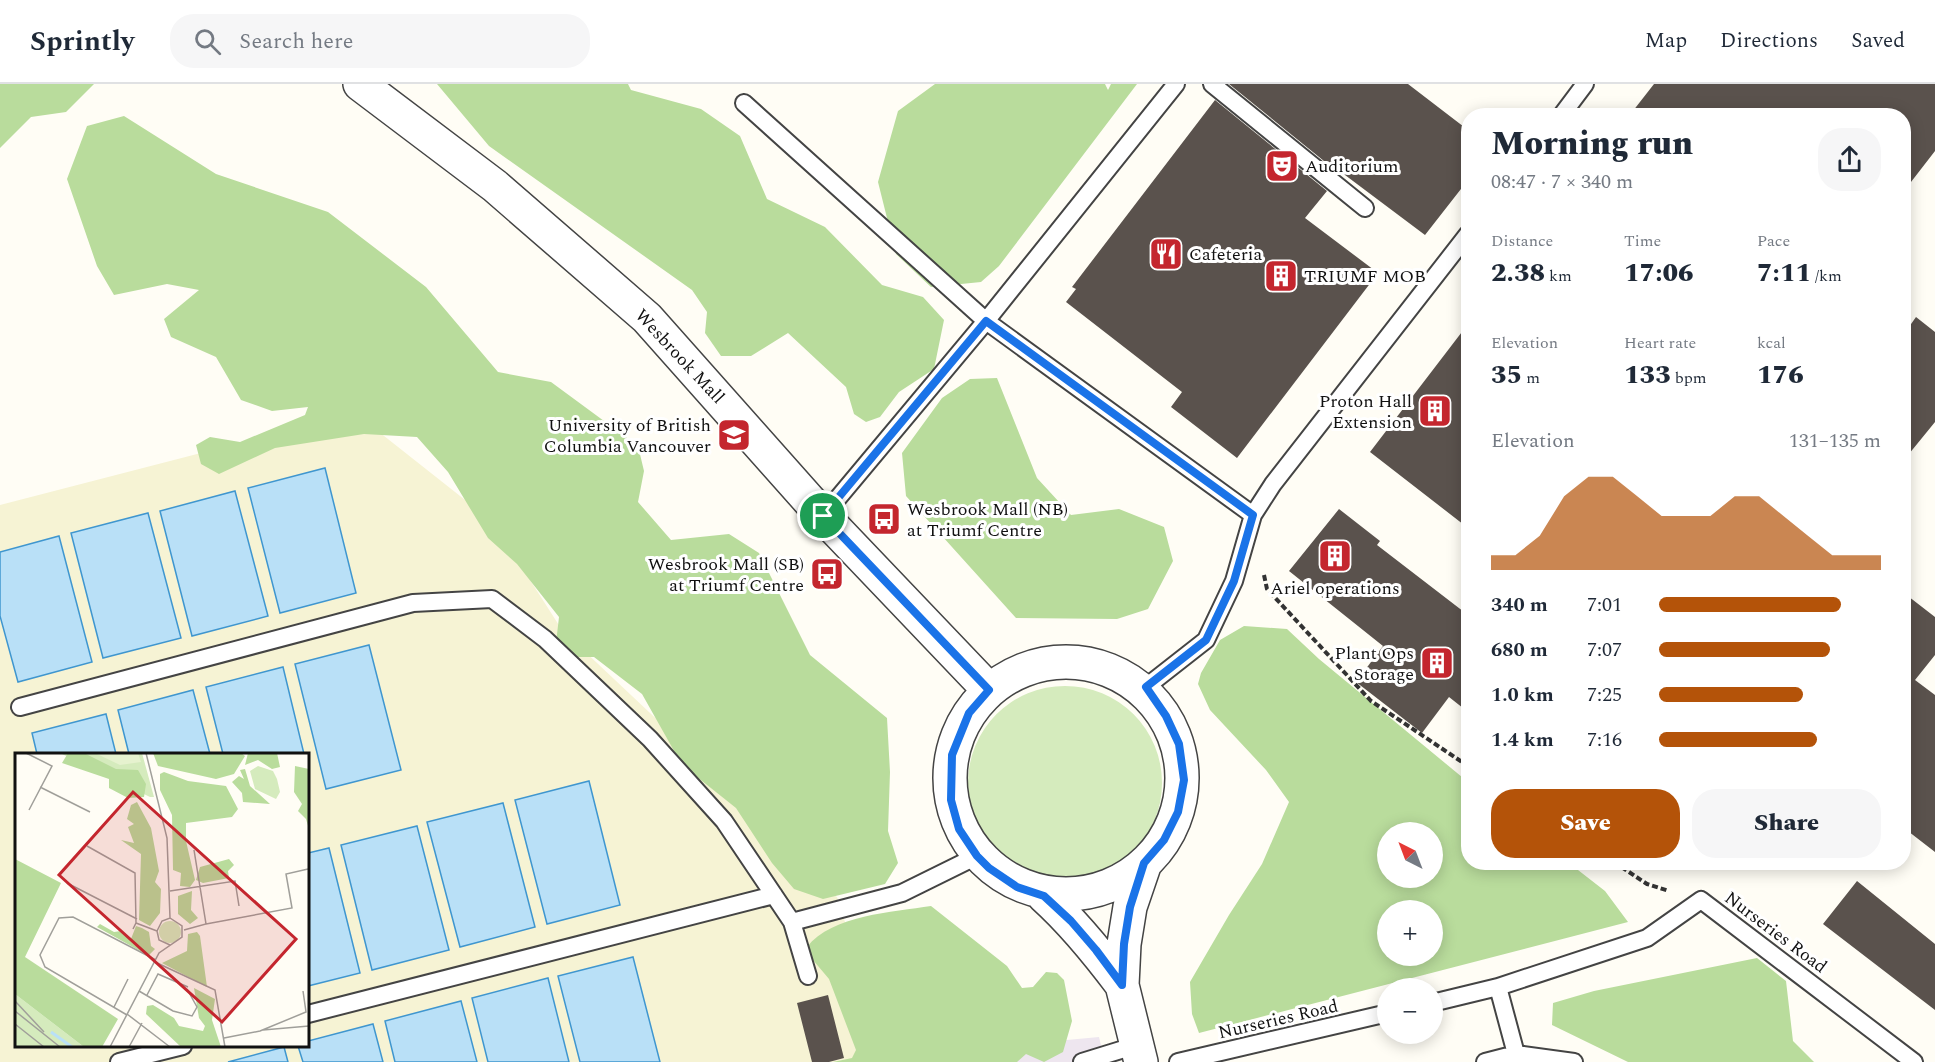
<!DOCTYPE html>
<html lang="en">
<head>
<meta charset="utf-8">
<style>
	:root { --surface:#fff; --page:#f6f6f7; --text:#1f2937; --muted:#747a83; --line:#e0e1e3; --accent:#b45309 }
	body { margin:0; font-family:Spectral,serif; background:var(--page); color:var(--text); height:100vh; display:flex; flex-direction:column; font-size:22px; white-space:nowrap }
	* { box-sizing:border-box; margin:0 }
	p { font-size:20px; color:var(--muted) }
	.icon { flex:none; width:33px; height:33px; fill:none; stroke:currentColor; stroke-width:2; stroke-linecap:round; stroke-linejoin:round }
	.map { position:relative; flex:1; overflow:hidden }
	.details { position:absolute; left:1461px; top:24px; width:450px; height:762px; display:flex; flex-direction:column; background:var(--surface); border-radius:24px; box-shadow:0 3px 15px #0003 }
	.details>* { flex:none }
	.needle { width:39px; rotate:318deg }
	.tools { position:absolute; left:1377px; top:738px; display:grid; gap:12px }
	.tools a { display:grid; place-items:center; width:66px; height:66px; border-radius:50%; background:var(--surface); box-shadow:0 3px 15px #0003; font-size:30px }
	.pin { position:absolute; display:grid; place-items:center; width:51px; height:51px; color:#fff; margin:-26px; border:3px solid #fff; border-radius:50%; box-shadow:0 2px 6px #0007 }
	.round { display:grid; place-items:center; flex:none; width:63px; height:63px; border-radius:24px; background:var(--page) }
	.summary { display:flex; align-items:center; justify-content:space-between; height:102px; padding:0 30px }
	h1 { font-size:33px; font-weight:800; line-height:45px }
	.figures { display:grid; grid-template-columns:repeat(3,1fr); gap:9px; height:102px; padding:6px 30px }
	.figures div { display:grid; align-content:center }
	.figures b { font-size:26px; font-weight:800 }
	.figures small { font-size:16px; font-weight:400 }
	.figures p { font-size:16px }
	.chart { height:168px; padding:12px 30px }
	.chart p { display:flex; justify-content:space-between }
	.chart svg { width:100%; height:108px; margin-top:6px; fill:var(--accent); opacity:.7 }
	.cta { display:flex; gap:12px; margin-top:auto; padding:12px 30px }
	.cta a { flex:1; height:69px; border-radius:24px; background:var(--accent); color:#fff; font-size:24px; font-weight:800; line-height:69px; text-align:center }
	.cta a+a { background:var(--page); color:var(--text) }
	ul { padding:0 30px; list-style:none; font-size:20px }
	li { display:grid; grid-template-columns:96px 72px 1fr; align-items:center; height:45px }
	li i { height:15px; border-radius:8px; background:var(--accent) }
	header { display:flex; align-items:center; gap:36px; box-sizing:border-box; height:84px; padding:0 30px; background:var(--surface); border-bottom:2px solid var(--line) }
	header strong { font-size:28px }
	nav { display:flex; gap:33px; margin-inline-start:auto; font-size:21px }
	.search { width:420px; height:54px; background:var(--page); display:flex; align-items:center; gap:15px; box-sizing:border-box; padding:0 21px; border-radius:24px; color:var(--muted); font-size:22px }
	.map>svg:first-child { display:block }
	.industrial { fill:#eee6ef }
	.farmland { fill:#f6f3d4; fill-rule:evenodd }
	.green { fill:#d5ebbd }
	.forest { fill:#b9dc9c; fill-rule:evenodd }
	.water { fill:#b9e0f7; stroke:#3f96cf; stroke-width:1.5 }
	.building { fill:#5a524d }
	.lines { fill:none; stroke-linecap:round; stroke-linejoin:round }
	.service-casing { stroke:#444; stroke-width:20 }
	.tertiary-casing { stroke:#444; stroke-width:36 }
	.path { stroke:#333; stroke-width:4; stroke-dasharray:6 3; stroke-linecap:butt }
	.service { stroke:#fff; stroke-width:16 }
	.tertiary { stroke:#fff; stroke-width:33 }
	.route-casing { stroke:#fff; stroke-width:12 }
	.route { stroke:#1a73e8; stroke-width:8 }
	.labels { text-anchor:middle; stroke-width:6; stroke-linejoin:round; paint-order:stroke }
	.poi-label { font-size:18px; fill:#111; stroke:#fff; text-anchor:start }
	.street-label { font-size:18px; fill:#111; stroke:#fff }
	.inset-river { fill:none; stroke:#b9e0f7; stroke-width:3 }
	.inset-road { fill:none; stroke:#a09f9a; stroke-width:1.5 }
	.view { fill:#c4262e; fill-opacity:0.15; stroke:#c4262e; stroke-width:3 }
	.inset-edge { fill:none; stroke:#111; stroke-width:3 }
</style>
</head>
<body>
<header>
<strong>Sprintly</strong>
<div class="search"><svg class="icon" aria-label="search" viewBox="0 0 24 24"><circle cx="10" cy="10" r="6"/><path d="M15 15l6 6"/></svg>Search here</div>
<nav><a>Map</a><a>Directions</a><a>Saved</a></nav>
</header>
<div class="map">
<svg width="1935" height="978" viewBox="0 0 1935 978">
	<rect width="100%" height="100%" fill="#fffdf5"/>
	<!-- industrial -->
	<path class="industrial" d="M1099,953l6,25h-236l19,-5z"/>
	<!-- farmland -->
	<path class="farmland" d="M355,329l138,109 69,108 157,148 72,88 46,31 51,160 -19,5h-869v-557zM16,670h292v292h-292z"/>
	<!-- green -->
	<path class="green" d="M968 699a97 97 0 1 1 194 0a97 97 0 1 1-194 0Z"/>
	<!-- forest -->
	<path class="forest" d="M0,0h94l-28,28 -35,5 -31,31z
		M437,0h191l3,6 70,19 39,27 27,63 58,28 57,58 41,12 21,23 -10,49 -35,23 -19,25 -14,5 -12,-8 -8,-27 -58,-54 -37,23h-30l-16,-23 2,-21 -15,-22 -203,-144z
		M935,0h170l3,6 3,-6h26l-138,182 -18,16 -50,5 -35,-33 -18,-72 20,-71z
		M124,32l92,58 112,38 98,75 72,85 53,10 87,64 6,25 -6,31 33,38 58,-6 30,19 51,102 77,63 3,54 -2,59 10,32 -13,21 -62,15 -29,-10 -22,-26 -36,-55 -54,-43 -40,-71 -48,-37h-26l-12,-14 3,-26 -42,-53 -29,-26 -40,-66 -31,-35 -53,-3 -89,14 -56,26 -18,-10 -5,-19 14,-8 30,5 65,-27 3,-8 -36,4 -31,-11 -25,-43 -45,-20 -7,-18 35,-29 -32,-6 -53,11 -17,-29 -30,-87 20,-53z
		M997,294l40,100 34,37 48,-6 45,18 9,34 -25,48 -31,10 -101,-1 -110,-122 -4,-43 40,-55 28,-19z
		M1244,542l43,3 32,30 149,123v80l101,1 36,28 23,31 -429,111 -7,-19 -2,-32 39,-67 33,-51 27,-62 -23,-32 -56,-60 -12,-26 3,-11 19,-33zM1432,748v46h-44v-46zM1432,826v46h-44v-46z
		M931,822l76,60 15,22 11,-1 13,-15 11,1 7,7 8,41 -9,31 -19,10 -18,-8 -9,8h-184l19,-4 4,-8 -27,-71 -16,-19 -6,-13c25,-32 86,-35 124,-41z
		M1757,874l29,23 7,60 21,21h-186l-76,-37 1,-22 41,-12z"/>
	<!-- water -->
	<path class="water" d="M325,384l31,125 -76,20 -32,-125z
		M235,407l33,125 -76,20 -32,-125z
		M148,429l33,125 -78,20 -32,-125z
		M59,452l33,126 -74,20 -18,-66v-64z
		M369,561l32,125 -75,19 -31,-125z
		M283,583l21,87h-81l-17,-67z
		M193,606l17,64h-81l-11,-44z
		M106,630l10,40h-79l-5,-21z
		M589,697l31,124 -73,19 -32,-124z
		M503,719l32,124 -75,20 -33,-125z
		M417,742l32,124 -77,20 -31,-125z
		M329,764l31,125 -52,13v-133z
		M633,873l27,105h-80l-22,-86z
		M548,894l21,84h-81l-16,-64z
		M461,917l16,61h-82l-10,-41z
		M373,940l10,38h-80l-5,-16h10v-5z
		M284,963l4,15h-60z"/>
	<!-- building -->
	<path class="building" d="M1229,0h179l60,46v50l-43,55 -84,-63 -1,2z
		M1654,0h281v67l-31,40v-75h-275z
		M1215,16l112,91 -22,27 73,55 -141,185 -66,-51 11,-15 -116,-90 10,-13 -4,-2z
		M1916,233l19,15v90l-31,38v-126z
		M1468,240v204l-98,-76z
		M1339,425l41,32 -3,4 91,70v97l-19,-15 -27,36 -66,-51 27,-36 -94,-75z
		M1904,509l31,24v38l-20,25 20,15v157l-31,-24z
		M1857,797l78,63v66l-112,-86z
		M828,911l16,63 -15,4h-17l-15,-59z"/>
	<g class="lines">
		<defs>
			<path id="service" d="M1212,0l153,124
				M744,19l242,218 267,194 -19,66 -28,59 -60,47
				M1561,32l24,-32
				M1253,431l20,-31 195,-250
				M823,432l163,-195 190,-237
				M20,623l393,-104 79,-4 53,40 105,100 74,82 68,101
				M808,892l-16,-54 110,-29 75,-37
				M1432,919l66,-16 149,-49 54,-38 213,162
				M308,930l466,-119
				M1516,970l58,8
				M119,978l64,-16
				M1082,978l55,-17
				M1178,978l210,-49
				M1485,978l31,-8 -18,-67"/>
			<path id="tertiary" d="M360,0l135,102 152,132 176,198 166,174
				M950 694a116 116 0 1 1 232 0a116 116 0 1 1-232 0Z
				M1044,812c30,27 54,57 78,89
				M1141,978l-19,-77 2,-41 6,-37 15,-44"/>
		</defs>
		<!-- service casing -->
		<use href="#service" class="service-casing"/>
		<!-- tertiary casing -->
		<use href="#tertiary" class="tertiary-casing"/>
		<!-- path -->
		<path class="path" d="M1264,491l3,14 104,112 97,65
			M1614,778l33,22 22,7"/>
		<!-- service -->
		<use href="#service" class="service"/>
		<!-- tertiary -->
		<use href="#tertiary" class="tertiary"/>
	</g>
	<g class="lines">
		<defs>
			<path id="route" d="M986,237l267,194 -19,66 -28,59 -60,47 20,29 13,28 5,36 -6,32 -14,28 -20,23 -14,44 -6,37 -2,41 -26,-35 -25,-29 -27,-25 -27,-9 -28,-19 -12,-12 -18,-27 -8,-29 1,-45 17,-42 20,-23 -166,-174z"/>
		</defs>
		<!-- route casing -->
		<use href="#route" class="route-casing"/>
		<!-- route -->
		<use href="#route" class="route"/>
	</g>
	<!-- icons -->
	<defs>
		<symbol id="theatre-square" viewBox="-11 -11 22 22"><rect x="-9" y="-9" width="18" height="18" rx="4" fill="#c4262e" stroke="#fff"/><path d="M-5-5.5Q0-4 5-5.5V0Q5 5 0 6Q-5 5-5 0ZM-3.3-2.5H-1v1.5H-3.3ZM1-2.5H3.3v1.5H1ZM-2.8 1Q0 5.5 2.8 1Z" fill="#fff"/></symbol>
		<symbol id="restaurant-square" viewBox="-11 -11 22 22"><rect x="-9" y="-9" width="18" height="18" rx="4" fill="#c4262e" stroke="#fff"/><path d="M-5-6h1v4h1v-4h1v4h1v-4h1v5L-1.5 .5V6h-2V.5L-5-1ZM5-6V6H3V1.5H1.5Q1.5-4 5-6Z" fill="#fff"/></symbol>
		<symbol id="building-square" viewBox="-11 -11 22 22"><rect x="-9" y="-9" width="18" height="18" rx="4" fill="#c4262e" stroke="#fff"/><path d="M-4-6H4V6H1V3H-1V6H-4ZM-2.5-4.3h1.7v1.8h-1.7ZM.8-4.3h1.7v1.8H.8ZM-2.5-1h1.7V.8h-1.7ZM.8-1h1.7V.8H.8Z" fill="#fff"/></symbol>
		<symbol id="university-square" viewBox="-11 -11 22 22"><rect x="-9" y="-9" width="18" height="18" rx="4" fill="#c4262e" stroke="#fff"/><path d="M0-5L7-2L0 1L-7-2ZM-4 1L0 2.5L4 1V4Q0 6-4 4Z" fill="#fff"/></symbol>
		<symbol id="bus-square" viewBox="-11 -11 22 22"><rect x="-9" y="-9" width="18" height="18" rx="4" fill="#c4262e" stroke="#fff"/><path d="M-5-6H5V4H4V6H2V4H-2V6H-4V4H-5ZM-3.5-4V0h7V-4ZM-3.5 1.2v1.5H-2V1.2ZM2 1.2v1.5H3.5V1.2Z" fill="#fff"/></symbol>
	</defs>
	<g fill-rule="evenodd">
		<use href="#theatre-square" x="1263" y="63" width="38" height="38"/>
		<use href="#restaurant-square" x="1147" y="151" width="38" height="38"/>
		<use href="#building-square" x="1262" y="173" width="38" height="38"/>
		<use href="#building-square" x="1416" y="308" width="38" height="38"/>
		<use href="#university-square" x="715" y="332" width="38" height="38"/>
		<use href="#bus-square" x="865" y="416" width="38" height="38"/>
		<use href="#building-square" x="1316" y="453" width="38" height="38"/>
		<use href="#bus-square" x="808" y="471" width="38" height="38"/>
		<use href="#building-square" x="1418" y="560" width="38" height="38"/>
	</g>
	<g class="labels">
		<!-- poi labels -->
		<g class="poi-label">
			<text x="1305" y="88">Auditorium</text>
			<text x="1189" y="176">Cafeteria</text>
			<text x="1304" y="198">TRIUMF MOB</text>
			<text x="1412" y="323" text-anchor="end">Proton Hall<tspan x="1412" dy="21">Extension</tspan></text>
			<text x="711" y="347" text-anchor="end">University of British<tspan x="711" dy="21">Columbia Vancouver</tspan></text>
			<text x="907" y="431">Wesbrook Mall (NB)<tspan x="907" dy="21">at Triumf Centre</tspan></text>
			<text x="804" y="486" text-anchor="end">Wesbrook Mall (SB)<tspan x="804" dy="21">at Triumf Centre</tspan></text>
			<text x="1335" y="510" text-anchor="middle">Ariel operations</text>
			<text x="1414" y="575" text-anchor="end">Plant Ops<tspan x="1414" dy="21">Storage</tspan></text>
		</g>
		<!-- street labels -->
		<g class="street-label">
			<text transform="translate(680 272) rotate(47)" y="6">Wesbrook Mall</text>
			<text transform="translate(1776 848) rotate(37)" y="6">Nurseries Road</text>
			<text transform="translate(1278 935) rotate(-13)" y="6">Nurseries Road</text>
		</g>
	</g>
	<!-- overview -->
	<g transform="translate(15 669)">
		<rect width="294" height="294" fill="#fffdf5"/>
		<path d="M45,0h82l12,44h-4zM243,13l15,5 4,8 3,13 -4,7 -21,-10 -5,-18zM144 179a11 11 0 1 1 22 0a11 11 0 1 1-22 0ZM0,241l69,53h-69z" fill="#d5ebbd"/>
		<path d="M53,0h16l32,16 22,1 8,14 -2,13 -16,1 -19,-10v-9l-47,-16zM138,0h88l4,3 -11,18 -18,5 -58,-13zM233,0h29l3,14 -8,2 -14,-9 -13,5zM280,13l14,3v60l-3,-10 -8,-8 4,-7 -8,-12zM230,16l5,17 20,18 -27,-2 -1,-9 -10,-11 7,-6 5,3 -4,-9zM149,19l24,9 38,5 12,23 -6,8 -46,6v18l9,39 -5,7 -10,-1 1,-13 -8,-3 -1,-55 -12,-25v-16zM122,49l14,26 8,43 -4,11 6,7 -1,24 -10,13 -11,-6 2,-66 -20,-14 13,3 -6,-16 6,-3 -7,-5 4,-14zM0,106l46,24 -36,74 93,62 -16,28h-18l-69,-53zM214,106l5,6 -6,6 1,7 -26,5 -7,-3 4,-13zM177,138l-1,19 7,8 -8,6 -12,-10v-18zM85,171l14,8 7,-1 10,8 5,-13 6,2 7,4 2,14 4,3 -6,6 -7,-3 -45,-25zM182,179l3,4 7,51 -45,-24 25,-12 1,-17zM179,235l21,11 -3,21 9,27h-40l-35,-33 1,-8 6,-1 21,13 5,8 24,5 2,-5 -6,-8z" fill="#b9dc9c"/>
		<path d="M80,0h43l3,9 -21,3z" fill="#e6f2cf"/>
		<path class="inset-river" d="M36,279l21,15"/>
		<path class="inset-road" d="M11,0l26,13 -23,44M131,0l21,85 3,80M25,34l50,25M72,93l48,27 1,50M52,130l70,36M155,138l65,-10 4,25M191,171l86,-16 -6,-34 22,-5M118,176l3,-6 21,8M169,177l22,-6 -12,-74M140,209l60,28 10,57M124,238l34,20 19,5 5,-9 -10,-18M132,242l11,-21 30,13M0,248l29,31M99,254l14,-28M0,258l45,36M112,261l43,33M112,262l-82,-48 -5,-12 19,-37 14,-1 83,43M0,271l29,23M248,277l46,-4M209,285l36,-7 46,-19 -3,-21M95,294l49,-94 23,-16v-11l-12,-8 -8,3 -5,10 2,9 11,5M114,294l13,-24"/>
		<path class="view" d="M118,39l163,147 -74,83 -163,-147z"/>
		<rect width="294" height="294" class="inset-edge"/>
	</g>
</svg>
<div class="tools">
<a><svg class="needle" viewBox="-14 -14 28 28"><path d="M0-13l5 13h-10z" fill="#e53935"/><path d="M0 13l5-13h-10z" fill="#747a83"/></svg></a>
<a>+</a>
<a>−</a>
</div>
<div class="pin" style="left:823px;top:432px;background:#1e9e55"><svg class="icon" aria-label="arrive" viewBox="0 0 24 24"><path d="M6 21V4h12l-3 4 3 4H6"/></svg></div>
<section class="details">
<div class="summary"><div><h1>Morning run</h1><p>08:47 · 7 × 340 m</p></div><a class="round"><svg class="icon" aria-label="share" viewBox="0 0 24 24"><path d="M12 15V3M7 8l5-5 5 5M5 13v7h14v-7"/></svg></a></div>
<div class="figures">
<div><p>Distance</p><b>2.38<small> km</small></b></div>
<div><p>Time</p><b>17:06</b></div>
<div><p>Pace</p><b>7:11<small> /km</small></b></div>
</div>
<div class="figures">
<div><p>Elevation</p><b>35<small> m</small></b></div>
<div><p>Heart rate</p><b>133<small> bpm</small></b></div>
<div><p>kcal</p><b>176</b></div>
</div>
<div class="chart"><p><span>Elevation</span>131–135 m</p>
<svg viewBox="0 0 160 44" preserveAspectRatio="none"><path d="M0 44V38L10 38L20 30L30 14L40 6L50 6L60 14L70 22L80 22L90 22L100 14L110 14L120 22L130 30L140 38L150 38L160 38V44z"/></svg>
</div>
<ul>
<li><b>340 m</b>7:01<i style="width:82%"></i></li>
<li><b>680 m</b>7:07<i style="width:77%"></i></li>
<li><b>1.0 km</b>7:25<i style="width:65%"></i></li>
<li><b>1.4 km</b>7:16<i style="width:71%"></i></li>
</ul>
<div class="cta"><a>Save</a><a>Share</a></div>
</section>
</div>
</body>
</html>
